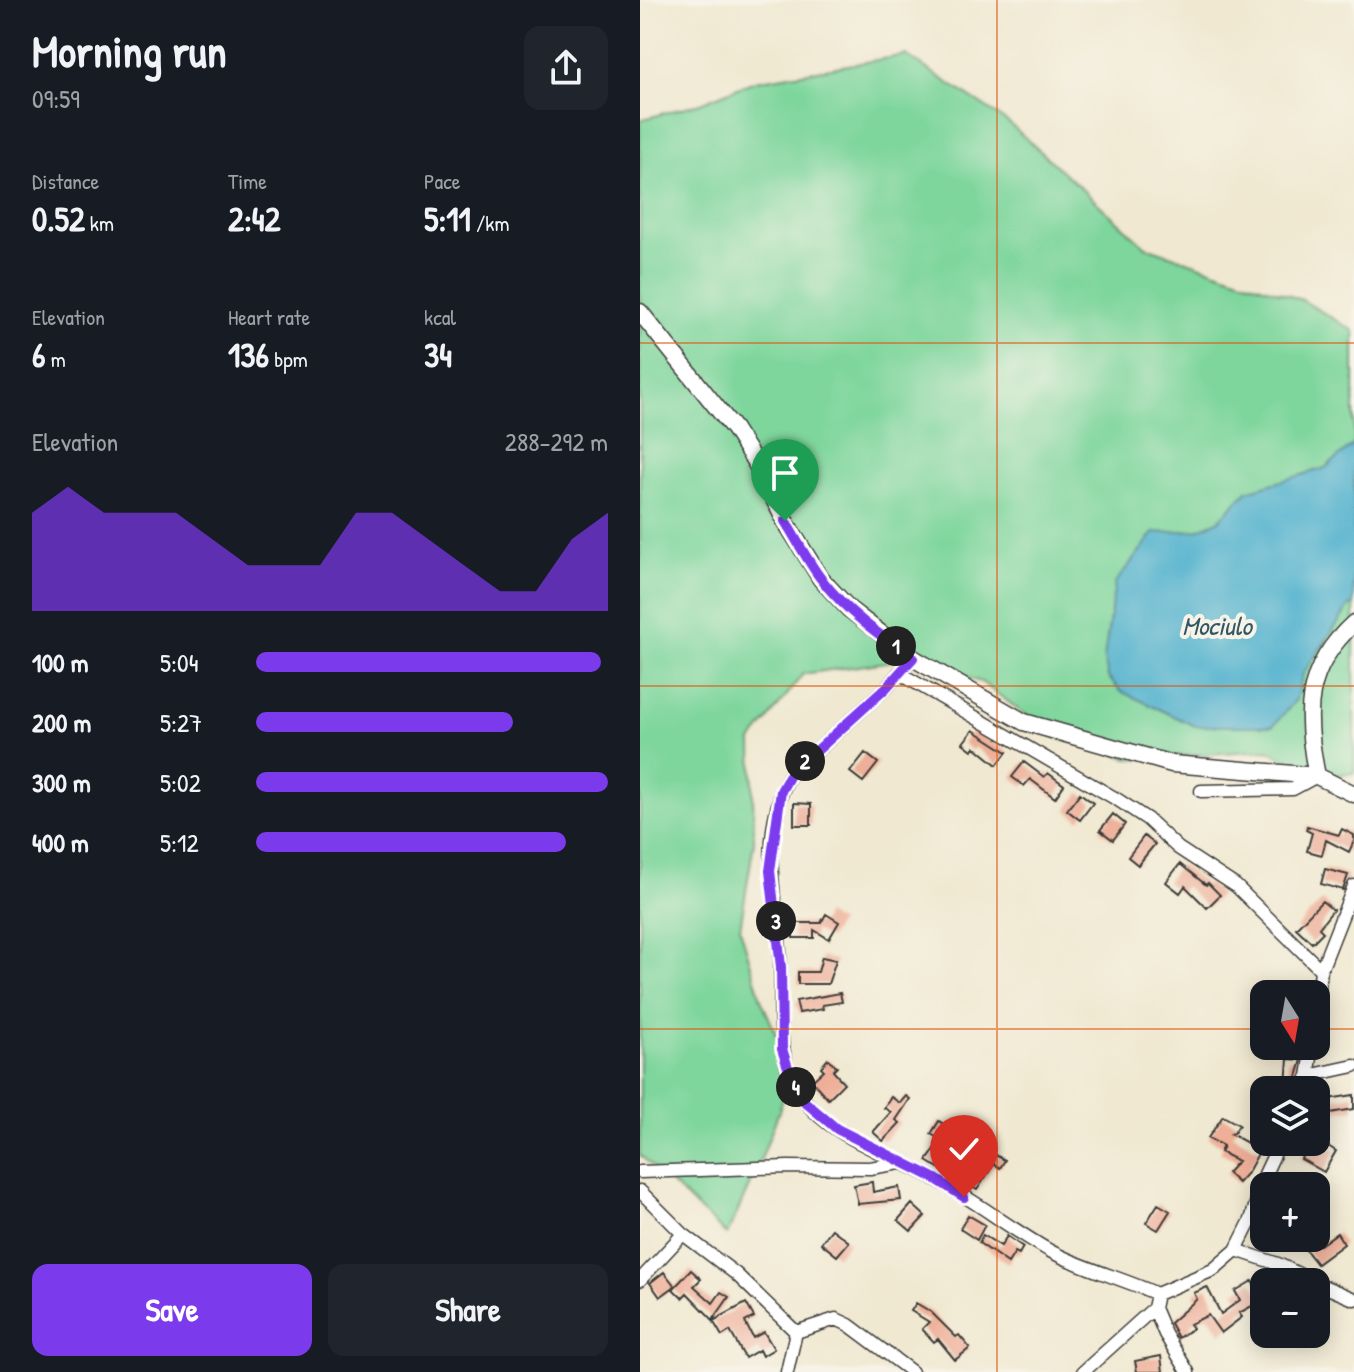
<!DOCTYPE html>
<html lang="en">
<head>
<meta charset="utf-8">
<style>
	:root { --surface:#171b24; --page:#20242c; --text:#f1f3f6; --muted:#9ea1a6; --accent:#7c3aed }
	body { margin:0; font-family:"Patrick Hand",sans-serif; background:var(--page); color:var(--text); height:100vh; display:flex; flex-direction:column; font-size:30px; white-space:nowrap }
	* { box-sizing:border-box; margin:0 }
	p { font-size:26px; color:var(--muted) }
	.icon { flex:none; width:44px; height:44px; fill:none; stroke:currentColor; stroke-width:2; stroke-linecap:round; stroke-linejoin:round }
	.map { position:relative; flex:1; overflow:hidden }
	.panel { display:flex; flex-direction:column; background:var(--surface); width:640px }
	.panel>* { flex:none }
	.needle { width:52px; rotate:169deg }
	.controls { position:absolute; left:610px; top:980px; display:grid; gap:16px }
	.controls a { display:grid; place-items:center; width:80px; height:80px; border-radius:16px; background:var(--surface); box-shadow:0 4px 20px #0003; font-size:40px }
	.pin { position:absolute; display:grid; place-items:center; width:68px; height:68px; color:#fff; margin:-82px -34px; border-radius:50% 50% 50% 0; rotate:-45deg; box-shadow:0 0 8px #0007 }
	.pin .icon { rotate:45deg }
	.km { position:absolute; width:40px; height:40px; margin:-20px; border-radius:50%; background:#222; color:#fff; font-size:22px; line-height:40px; text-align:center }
	.round { display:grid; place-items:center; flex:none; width:84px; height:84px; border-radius:16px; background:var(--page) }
	.overview { display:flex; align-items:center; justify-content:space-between; height:136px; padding:0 32px }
	h1 { font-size:44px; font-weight:700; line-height:60px }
	.metrics { display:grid; grid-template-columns:repeat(3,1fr); gap:12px; height:136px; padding:8px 32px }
	.metrics div { display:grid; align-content:center }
	.metrics b { font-size:34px; font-weight:700 }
	.metrics small { font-size:22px; font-weight:400 }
	.metrics p { font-size:22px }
	.chart { height:224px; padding:16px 32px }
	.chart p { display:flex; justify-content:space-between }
	.chart svg { width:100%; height:144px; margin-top:8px; fill:var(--accent); opacity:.7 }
	.action { display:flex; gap:16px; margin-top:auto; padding:16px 32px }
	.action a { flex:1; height:92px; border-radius:16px; background:var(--accent); color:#fff; font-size:32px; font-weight:700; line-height:92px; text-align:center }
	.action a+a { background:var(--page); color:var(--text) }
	ul { padding:0 32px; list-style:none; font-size:26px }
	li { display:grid; grid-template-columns:128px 96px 1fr; align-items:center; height:60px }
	li i { height:20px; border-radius:10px; background:var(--accent) }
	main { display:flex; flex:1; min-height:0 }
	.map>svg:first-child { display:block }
	.green { fill:#7ed69c; stroke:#4d795c; stroke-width:2 }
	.water { fill:#4eb0cd; stroke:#356674; stroke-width:2 }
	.building { fill:#eeae97 }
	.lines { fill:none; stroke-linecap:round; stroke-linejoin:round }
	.minor-casing { stroke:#3c3b37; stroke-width:15 }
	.tertiary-casing { stroke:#3c3b37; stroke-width:19 }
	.minor { stroke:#fff; stroke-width:12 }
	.tertiary { stroke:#fff; stroke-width:16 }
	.route-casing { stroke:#fff; stroke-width:16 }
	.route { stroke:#7c3aed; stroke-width:10 }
	.grid { fill:none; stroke:#de560d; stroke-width:2; stroke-opacity:0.55 }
	.labels { text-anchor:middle; stroke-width:8; stroke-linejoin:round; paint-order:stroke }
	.water-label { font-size:26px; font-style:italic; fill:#305763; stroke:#f7f3e8 }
</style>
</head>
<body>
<main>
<section class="panel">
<div class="overview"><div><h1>Morning run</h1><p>09:59</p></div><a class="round"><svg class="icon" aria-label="share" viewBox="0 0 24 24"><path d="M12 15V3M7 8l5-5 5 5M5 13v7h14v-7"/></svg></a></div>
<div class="metrics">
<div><p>Distance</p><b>0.52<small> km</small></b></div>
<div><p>Time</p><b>2:42</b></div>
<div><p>Pace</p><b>5:11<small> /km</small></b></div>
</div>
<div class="metrics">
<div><p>Elevation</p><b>6<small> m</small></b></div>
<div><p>Heart rate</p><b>136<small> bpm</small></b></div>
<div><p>kcal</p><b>34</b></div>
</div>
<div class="chart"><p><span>Elevation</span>288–292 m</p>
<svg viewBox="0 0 160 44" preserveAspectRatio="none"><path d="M0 44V14L10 6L20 14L30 14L40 14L50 22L60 30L70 30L80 30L90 14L100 14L110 22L120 30L130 38L140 38L150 22L160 14V44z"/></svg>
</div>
<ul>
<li><b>100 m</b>5:04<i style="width:98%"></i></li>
<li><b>200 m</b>5:27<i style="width:73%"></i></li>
<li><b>300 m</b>5:02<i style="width:100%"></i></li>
<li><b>400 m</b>5:12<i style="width:88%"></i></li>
</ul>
<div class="action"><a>Save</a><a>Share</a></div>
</section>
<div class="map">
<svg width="714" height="1372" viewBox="0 0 714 1372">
	<rect width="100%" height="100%" fill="#f7f3e8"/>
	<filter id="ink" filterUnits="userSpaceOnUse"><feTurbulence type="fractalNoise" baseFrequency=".0125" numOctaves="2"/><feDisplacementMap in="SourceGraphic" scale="16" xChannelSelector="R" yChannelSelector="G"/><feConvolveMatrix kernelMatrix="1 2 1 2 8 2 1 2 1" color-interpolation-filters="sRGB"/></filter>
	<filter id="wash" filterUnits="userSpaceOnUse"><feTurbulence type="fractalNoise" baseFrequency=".006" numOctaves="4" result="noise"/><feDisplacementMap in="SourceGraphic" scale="32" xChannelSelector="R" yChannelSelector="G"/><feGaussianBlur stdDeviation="1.8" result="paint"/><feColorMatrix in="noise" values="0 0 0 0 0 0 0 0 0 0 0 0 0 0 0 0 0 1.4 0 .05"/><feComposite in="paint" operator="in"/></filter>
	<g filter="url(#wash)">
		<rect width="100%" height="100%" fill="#f0e8d0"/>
		<!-- green -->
		<path class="green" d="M266,55l103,68 137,124 156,53 52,31v442l-37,3 -49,-26 -137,9 -75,-22 -75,-55 -74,-23 -104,15 -51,67 2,101 -14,86 21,71 25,59 -4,45 -21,56 -34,76 -87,-80v-1035l60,-17 55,-22z"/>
		<!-- water -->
		<path class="water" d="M714,444v159l-5,4 -46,67 -7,26 -23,26h-78l-75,-35 -12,-14 -4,-19 11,-75 39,-50 43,-3 21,-9 29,-30 78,-23z"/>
		<g id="blocks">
			<!-- building -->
			<path class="building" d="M333,730l34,22 -10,13 -22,-18 -3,3 -9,-7z
				M225,753l13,10 -15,19 -13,-10z
				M384,762l20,15 4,-4 16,12 -9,13 -25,-19 -6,7 -12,-9z
				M440,793l13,10 -13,17 -13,-10z
				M154,803l17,1v21h-17z
				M473,814l12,10 -12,16 -13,-10z
				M667,826l32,9 3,-6 12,6v6l-5,11 -23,-12 -4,15 -15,-4 5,-18 -6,-3z
				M504,836l11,8 -17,21 -10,-8z
				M540,864l26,21 2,-2 12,12 -13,13 -22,-22 -5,7 -14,-11z
				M685,869l23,6 -5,15 -22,-6z
				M682,901l11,9 -14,18 4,4 -11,11 -16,-15z
				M186,914l13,8 -10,17 -15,-9v8h-21v-15h28z
				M182,957l14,3 -8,24h-30v-12h20z
				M200,993l2,9 -20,3 1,4 -24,4 -3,-12z
				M188,1059l9,8 -4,4 11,12 -16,16 -16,-18 12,-11 -3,-3z
				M648,1059l14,1 -9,30h-38l5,-13 26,8z
				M714,1095v14l-24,4 -2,-14z
				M266,1096l4,3 -14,21 4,3 -17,18 -10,-9 18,-20 -7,-4 7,-11 9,6z
				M583,1116l16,9 -5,8 -3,1 29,16 -12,22 -10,11 -11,-10 11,-12 -18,-9 3,-6 -15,-8z
				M299,1121l17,11 -1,3 50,25 -5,8 -6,-4 -17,26 -11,-7 9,-14 -3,-2 2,-3 -23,-12 -11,17 -13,-8 14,-21 -10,-6z
				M683,1143l13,8 -12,21 -23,-13 6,-13 11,6z
				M232,1182l1,10 26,-5 2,13 -43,4 -4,-19z
				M272,1204l13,12 -14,15 -13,-11z
				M518,1204l12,7 -12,19 -12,-7z
				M328,1215l17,10 -8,15 -17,-11z
				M192,1229l17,13 -12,14 -16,-13z
				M697,1233l7,11 -27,20 -15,-19 13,-7 5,7z
				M343,1235l18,11 6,-10 16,11 -4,7 -4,-2 -7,11 -29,-20z
				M51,1270l10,9 -7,7 19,17 8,-11 8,5 -16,23 -26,-27 -5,5 -9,-9z
				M24,1272l11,14 -15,11 -10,-14z
				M612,1281l11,19 -24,13 3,4 -21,16 -13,-18 -18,9 3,4 -15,10 -8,-15 27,-24 -3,-6 13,-6 14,27 19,-14 -5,-9z
				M106,1303l8,14 -9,5 8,16 11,-6 10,17 -12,7 -3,-6 -14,8 -15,-27 -8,5 -9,-15z
				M276,1303l15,9 25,25 3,-2 11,13 -15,12 -17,-21 -4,3 -12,-13 7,-7 -18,-11z
				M521,1356l2,16h-26l-2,-11z"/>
		</g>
	</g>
	<g filter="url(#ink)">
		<use href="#blocks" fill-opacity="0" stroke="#3c3b37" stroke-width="2"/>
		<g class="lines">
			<defs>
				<path id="minor" d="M273,658l-27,30 -96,87c-28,51 -18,110 -11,166 5,45 -5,94 12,137 24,57 98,75 146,102 39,21 74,49 113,71 34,18 72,27 107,43l56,-24 23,-20 15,-30 14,-46 15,-32
					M259,673l219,127 29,19 31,29 58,38 85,84
					M561,791l92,-2 24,-13
					M676,1016l5,-46 33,-84
					M668,1076l46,-10
					M662,1090l6,-14 5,-30
					M0,1172l148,-5 82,1 30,-5
					M0,1191l43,43 53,40 60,58
					M596,1250l42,14 37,18
					M0,1280l43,-46
					M676,1283l38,16
					M514,1308l11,26 23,38
					M156,1332l40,-13 13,6 63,47
					M147,1372l9,-40
					M443,1372l71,-64 3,-14"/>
				<path id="tertiary" d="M0,312l94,117 23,36 28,56 36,58 28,30 64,49 111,64 148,42 145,12 37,18
					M677,776c-13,-62 -13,-108 37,-153"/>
			</defs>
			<!-- minor casing -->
			<use href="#minor" class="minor-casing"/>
			<!-- tertiary casing -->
			<use href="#tertiary" class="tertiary-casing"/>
			<!-- minor -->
			<use href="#minor" class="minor"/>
			<!-- tertiary -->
			<use href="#tertiary" class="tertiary"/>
		</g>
	</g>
	<g class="lines" filter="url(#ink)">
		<defs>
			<path id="route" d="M145,521c12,19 23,41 37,59 24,31 58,56 91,78l-27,30 -96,87 -9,16 -11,80 11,96 1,82 10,31 13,22 32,27 99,50 28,18"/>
		</defs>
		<!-- route casing -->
		<use href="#route" class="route-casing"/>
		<!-- route -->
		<use href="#route" class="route"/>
	</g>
	<!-- grid -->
	<path class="grid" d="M357,0v1372M0,343h714M0,686h714M0,1029h624M676,1029h38"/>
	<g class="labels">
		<!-- water labels -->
		<g class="water-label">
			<text x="577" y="635">Mociulo</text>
		</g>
	</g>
</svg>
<div class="controls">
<a><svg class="needle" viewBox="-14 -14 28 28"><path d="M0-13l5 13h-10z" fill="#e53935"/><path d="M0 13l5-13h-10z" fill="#9ea1a6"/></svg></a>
<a><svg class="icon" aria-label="layers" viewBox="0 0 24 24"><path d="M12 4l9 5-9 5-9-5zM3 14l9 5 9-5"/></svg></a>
<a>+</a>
<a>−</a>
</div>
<div class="pin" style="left:145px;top:521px;background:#1e9e55"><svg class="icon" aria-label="arrive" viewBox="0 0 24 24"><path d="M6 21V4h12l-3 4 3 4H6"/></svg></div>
<div class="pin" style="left:324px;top:1197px;background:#d93025"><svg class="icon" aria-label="check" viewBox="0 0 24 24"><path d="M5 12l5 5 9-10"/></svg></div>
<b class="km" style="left:256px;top:646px">1</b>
<b class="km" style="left:165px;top:761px">2</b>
<b class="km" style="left:136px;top:921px">3</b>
<b class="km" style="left:156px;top:1087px">4</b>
</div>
</main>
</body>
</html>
